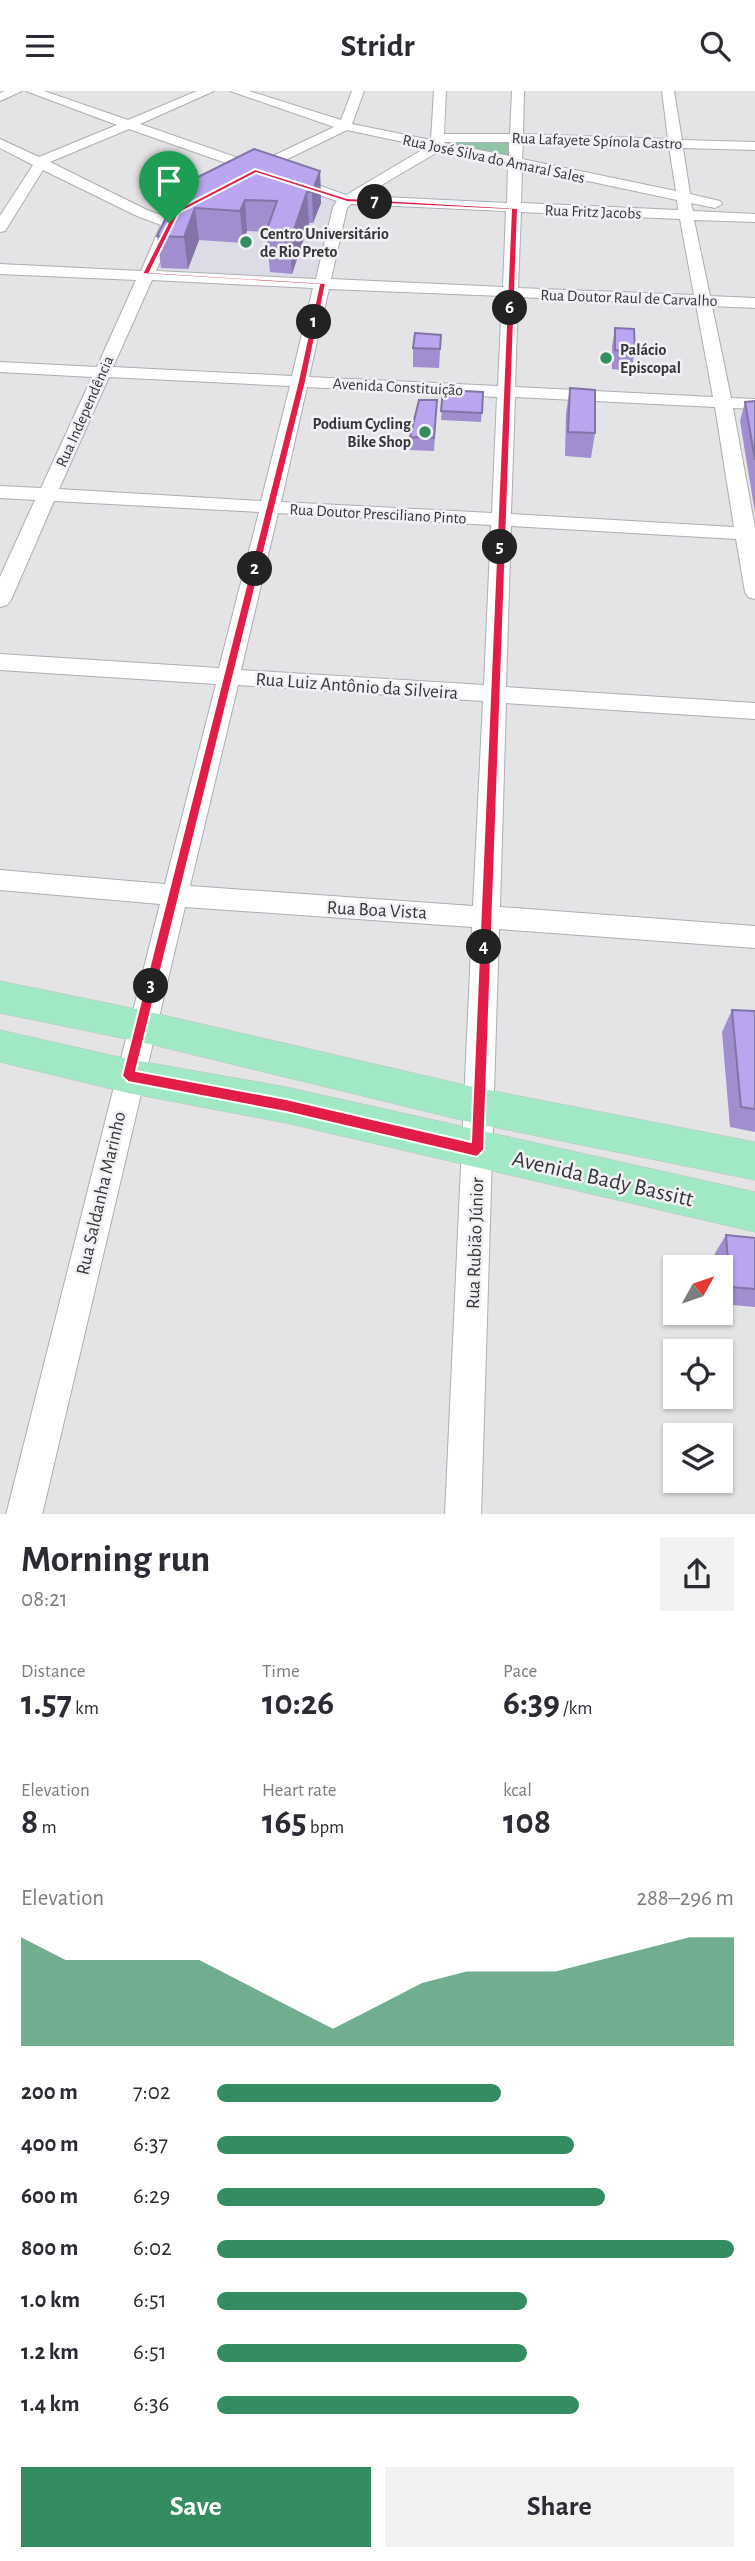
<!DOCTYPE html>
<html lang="en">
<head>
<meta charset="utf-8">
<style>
	:root { --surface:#fff; --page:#f2f2f3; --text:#2b2b33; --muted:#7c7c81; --accent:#348c61 }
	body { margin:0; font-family:"Alegreya Sans",sans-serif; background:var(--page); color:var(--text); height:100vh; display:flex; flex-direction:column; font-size:26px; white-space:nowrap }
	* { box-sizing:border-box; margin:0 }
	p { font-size:23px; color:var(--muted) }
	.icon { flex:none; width:38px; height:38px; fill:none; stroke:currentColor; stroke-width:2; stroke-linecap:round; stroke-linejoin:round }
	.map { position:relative; height:1423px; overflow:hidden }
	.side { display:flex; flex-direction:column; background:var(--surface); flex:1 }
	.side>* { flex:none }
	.needle { width:46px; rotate:50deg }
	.tools { position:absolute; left:663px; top:1164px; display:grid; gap:14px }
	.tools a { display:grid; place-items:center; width:70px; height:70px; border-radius:0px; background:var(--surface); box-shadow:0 2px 5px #0004; font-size:35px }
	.pin { position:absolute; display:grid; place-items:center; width:60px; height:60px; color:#fff; margin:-72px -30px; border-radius:50% 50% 50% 0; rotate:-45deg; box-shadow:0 0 7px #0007 }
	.pin .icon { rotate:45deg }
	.km { position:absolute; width:35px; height:35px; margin:-18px; border-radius:50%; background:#222; color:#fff; font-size:19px; line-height:35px; text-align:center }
	.round { display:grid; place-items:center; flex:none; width:74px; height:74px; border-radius:0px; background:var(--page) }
	.head { display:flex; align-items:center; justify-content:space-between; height:119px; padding:0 21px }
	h1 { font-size:38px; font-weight:700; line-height:52px }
	.figures { display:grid; grid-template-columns:repeat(3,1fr); gap:10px; height:119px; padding:7px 21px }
	.figures div { display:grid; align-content:center }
	.figures b { font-size:35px; font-weight:700 }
	.figures small { font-size:19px; font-weight:400 }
	.figures p { font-size:19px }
	.chart { height:196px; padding:14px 21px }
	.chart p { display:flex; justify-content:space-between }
	.chart svg { width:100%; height:126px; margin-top:7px; fill:var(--accent); opacity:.7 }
	.cta { display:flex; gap:14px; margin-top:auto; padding:14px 21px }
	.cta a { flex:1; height:80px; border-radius:0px; background:var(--accent); color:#fff; font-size:28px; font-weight:700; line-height:80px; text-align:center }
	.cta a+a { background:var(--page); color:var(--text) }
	ul { padding:0 21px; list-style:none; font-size:23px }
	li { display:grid; grid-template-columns:112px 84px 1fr; align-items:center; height:52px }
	li i { height:18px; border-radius:9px; background:var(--accent) }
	header { display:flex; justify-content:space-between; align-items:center; height:91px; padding:0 21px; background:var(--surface); font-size:32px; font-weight:700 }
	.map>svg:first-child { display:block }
	.built { fill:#dddbe6 }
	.green { fill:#91c4a6 }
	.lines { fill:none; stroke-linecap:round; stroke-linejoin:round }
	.minor-casing { stroke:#aeadb1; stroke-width:2 }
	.major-casing { stroke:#bfbfbf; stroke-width:1 }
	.minor { fill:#fff; fill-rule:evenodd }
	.major { fill:#a1e9c4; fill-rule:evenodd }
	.wall { fill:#a08ece }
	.shaded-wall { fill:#8274a7 }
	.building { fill:#baa5ef; stroke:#8274a7; stroke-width:2 }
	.route { fill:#e11d48; stroke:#fff; stroke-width:2; fill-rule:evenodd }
	.poi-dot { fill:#348c61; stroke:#f2f1f5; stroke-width:2.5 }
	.labels { text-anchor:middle; stroke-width:5; stroke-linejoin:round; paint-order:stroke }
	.far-street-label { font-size:16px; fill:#373738; stroke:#f2f1f5 }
	.far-poi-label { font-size:16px; font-weight:bold; fill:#373738; stroke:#f2f1f5; text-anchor:start }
	.street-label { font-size:19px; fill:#373738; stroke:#f2f1f5 }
	.near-street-label { font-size:23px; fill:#373738; stroke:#f2f1f5 }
</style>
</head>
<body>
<header><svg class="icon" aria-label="menu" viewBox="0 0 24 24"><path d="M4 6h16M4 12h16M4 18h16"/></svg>Stridr<svg class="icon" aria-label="search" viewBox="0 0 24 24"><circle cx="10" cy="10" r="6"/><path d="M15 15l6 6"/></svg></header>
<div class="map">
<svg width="755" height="1424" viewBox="0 0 755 1424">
	<rect width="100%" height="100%" fill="#e4e4e7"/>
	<!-- built -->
	<path class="built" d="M257,84l80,26 -4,5 -18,73 -159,-9 25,-56z"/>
	<!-- green -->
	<path class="green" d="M514,48l-3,21 -68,-15 1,-5z"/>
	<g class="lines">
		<defs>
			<path id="minor" d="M5,0h17l-22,10v-8z
				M26,0h18l84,29 69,-29h17l-74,33 116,40 78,-37 -104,-36h19l92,29 11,-29h12l-12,33 79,16 3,-49h12l-2,43h66l2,-43h12l-1,43 145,5 -6,-48h12l8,49 73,2v8l-72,-2 7,46 30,7 2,3 -7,4 -24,-5 2,8 62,3v8l-61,-2 16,76 45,2v10l-43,-2 19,92 24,1v10l-22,-1 22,120v71l-7,-2 -3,-5 -9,-53 -225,-13 -5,161 249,16v16l-249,-16 -6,204 255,19v22l-256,-19 -18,586h-36l27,-588 -287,-20 -143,608h-36l154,-611 -160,-14v-20l165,14 51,-200 -216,-14v-16l219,14 40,-156 -205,-11 -43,99 -4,5 -7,2v-30l35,-77 -35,-2v-12l41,2 51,-111 -92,-5v-10l97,5 39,-87 -136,-6v-10l141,7 20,-46 -24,-9 -94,-46 -38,61 -5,1v-16l33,-51 -33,-17v-9l39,18 78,-32zM129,38l117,41v5l12,-1 79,27 -4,6 -17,72 -160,-8 23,-53 -2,-3 -11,2 -19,-7 -97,-48zM347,39l80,17 -81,48 -77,-27zM444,51h65v14l-65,-13zM523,51l146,5 7,44 -154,-32zM441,59l67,15 -1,38 -144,-7zM522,76l155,33 1,10 -157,-7zM351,113l155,7 -3,76 -172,-8 16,-71zM521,121l159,7 14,76 -176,-7zM152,189l161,8 -21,88 -179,-9zM329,198l173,7 -4,90 -189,-9zM518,206l178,8 17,92 -198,-10zM109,286l181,9 -29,115 -202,-12zM307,296l190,10 -5,116 -211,-11zM515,306l200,10 19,120 -223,-13zM278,422l213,12 -7,160 -243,-15zM238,594l245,16 -10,205 -283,-20z"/>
			<path id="major" d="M0,890l141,29 337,78 277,54v38l-277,-56 -337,-82 -141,-29z
				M0,939l128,29 158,28 469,105v40l-469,-109 -158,-30 -128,-31z"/>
		</defs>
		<!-- minor casing -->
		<use href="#minor" class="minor-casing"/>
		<!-- major casing -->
		<use href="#major" class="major-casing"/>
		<!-- minor -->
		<use href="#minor" class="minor"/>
		<!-- major -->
		<use href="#major" class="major"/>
	</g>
	<!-- wall -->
	<path class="wall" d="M320,80l1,32 -8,20h-4l-17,51 -22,-2 -4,-40 -19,-1 -4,12 -44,-3 -11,29 -27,-1 -4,-32 25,-51z
		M615,237l20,24 -4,19 -19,-2v-23z
		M441,244l-2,33 -26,-1v-19z
		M570,297l25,45 -4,25 -26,-2 1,-43z
		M443,299l40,2 -2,30 -40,-2z
		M437,309l-3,51 -24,-1v-13z
		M755,310v112l-15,-92 5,-19z
		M732,919l23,1v121l-25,-5 -8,-95z
		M726,1144l29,3v69l-34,-3v-37h-5l-1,-14z"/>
	<!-- shaded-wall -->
	<path class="shaded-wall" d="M320,80l1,32 -8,20 -1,-31z
		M307,101l2,31 -17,51 -2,-33z
		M245,109l2,31 -4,12 -3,-32z
		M195,117l4,32 -11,29 -4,-32z"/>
	<!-- building -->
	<path class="building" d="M254,58l66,22 -8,21h-5l-17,49 -23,-1 3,-8h-4l11,-31 -32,-1 -5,11 -45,-3 -11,29 -27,-1 25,-51z
		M615,237l19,1 1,23 -20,-2z
		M415,242l26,2 -1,14 -27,-1z
		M570,297l25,2v43l-27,-1z
		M443,299l40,2 -1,21 -41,-2z
		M419,309h18l-3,38 -24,-1z
		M755,310v59l-10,-58z
		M732,919l23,1v98l-14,-2z
		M726,1144l29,3v51l-25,-2z"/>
	<!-- route -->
	<path class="route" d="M255,78l92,29 171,10 -34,942 -7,7 -191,-45 -158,-30 -6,-6 176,-695 21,-96 -177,-11 32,-63zM256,82l91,29 164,8 -40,932 -185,-43 -150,-28 170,-690 20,-98 -176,-11 29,-59z"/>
	<!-- markers -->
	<g class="poi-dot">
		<circle cx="246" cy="151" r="7"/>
		<circle cx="606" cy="267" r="7"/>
		<circle cx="425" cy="341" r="7"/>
	</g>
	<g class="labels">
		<!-- far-street labels -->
		<g class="far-street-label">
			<text transform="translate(597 49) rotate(2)" y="6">Rua Lafayete Spínola Castro</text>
			<text transform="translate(494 67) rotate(12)" y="6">Rua José Silva do Amaral Sales</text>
			<text transform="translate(593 120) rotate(2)" y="6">Rua Fritz Jacobs</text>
			<text transform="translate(629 206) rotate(2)" y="6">Rua Doutor Raul de Carvalho</text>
			<text transform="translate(398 295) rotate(3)" y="6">Avenida Constituição</text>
			<text transform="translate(84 320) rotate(-66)" y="6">Rua Independência</text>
			<text transform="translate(378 422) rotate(3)" y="6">Rua Doutor Presciliano Pinto</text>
		</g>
		<!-- far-poi labels -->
		<g class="far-poi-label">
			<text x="260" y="148">Centro Universitário<tspan x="260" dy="18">de Rio Preto</tspan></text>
			<text x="620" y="264">Palácio<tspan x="620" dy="18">Episcopal</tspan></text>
			<text x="411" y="338" text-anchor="end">Podium Cycling<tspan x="411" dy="18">Bike Shop</tspan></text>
		</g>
		<!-- street labels -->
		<g class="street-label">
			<text transform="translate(357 594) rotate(4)" y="7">Rua Luiz Antônio da Silveira</text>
			<text transform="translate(377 818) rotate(3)" y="7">Rua Boa Vista</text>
			<text transform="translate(100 1102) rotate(-77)" y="7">Rua Saldanha Marinho</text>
			<text transform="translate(474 1152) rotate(-88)" y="7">Rua Rubião Júnior</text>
		</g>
		<!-- near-street labels -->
		<g class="near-street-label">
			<text transform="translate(603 1087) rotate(13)" y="8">Avenida Bady Bassitt</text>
		</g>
	</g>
</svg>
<div class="tools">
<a><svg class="needle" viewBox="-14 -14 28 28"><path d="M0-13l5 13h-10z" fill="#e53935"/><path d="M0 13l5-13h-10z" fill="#7c7c81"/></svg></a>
<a><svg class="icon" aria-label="locate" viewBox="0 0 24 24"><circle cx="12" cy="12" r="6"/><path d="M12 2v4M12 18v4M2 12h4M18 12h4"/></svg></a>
<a><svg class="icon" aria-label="layers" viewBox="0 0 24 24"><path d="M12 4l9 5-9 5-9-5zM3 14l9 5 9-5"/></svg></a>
</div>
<div class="pin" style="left:169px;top:132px;background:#1e9e55"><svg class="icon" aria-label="arrive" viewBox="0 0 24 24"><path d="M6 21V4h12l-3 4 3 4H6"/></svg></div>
<b class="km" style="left:314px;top:231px">1</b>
<b class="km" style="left:255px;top:478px">2</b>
<b class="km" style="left:151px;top:895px">3</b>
<b class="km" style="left:484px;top:856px">4</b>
<b class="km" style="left:500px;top:456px">5</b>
<b class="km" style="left:510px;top:217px">6</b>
<b class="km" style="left:375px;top:111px">7</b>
</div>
<section class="side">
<div class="head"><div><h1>Morning run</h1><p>08:21</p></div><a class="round"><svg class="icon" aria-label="share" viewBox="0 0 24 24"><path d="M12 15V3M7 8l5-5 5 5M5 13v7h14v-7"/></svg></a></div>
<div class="figures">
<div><p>Distance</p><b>1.57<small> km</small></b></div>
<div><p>Time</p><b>10:26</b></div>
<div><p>Pace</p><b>6:39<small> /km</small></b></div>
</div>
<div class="figures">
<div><p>Elevation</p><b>8<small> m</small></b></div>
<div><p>Heart rate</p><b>165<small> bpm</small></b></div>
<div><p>kcal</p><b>108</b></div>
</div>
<div class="chart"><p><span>Elevation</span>288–296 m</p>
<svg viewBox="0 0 160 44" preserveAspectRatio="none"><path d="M0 44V6L10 14L20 14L30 14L40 14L50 22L60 30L70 38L80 30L90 22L100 18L110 18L120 18L130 14L140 10L150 6L160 6V44z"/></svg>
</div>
<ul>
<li><b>200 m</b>7:02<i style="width:55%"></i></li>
<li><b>400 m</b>6:37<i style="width:69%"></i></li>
<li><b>600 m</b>6:29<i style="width:75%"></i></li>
<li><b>800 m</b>6:02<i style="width:100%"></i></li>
<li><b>1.0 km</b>6:51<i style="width:60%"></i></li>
<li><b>1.2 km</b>6:51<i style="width:60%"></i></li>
<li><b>1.4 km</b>6:36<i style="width:70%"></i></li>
</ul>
<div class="cta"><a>Save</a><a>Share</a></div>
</section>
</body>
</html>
